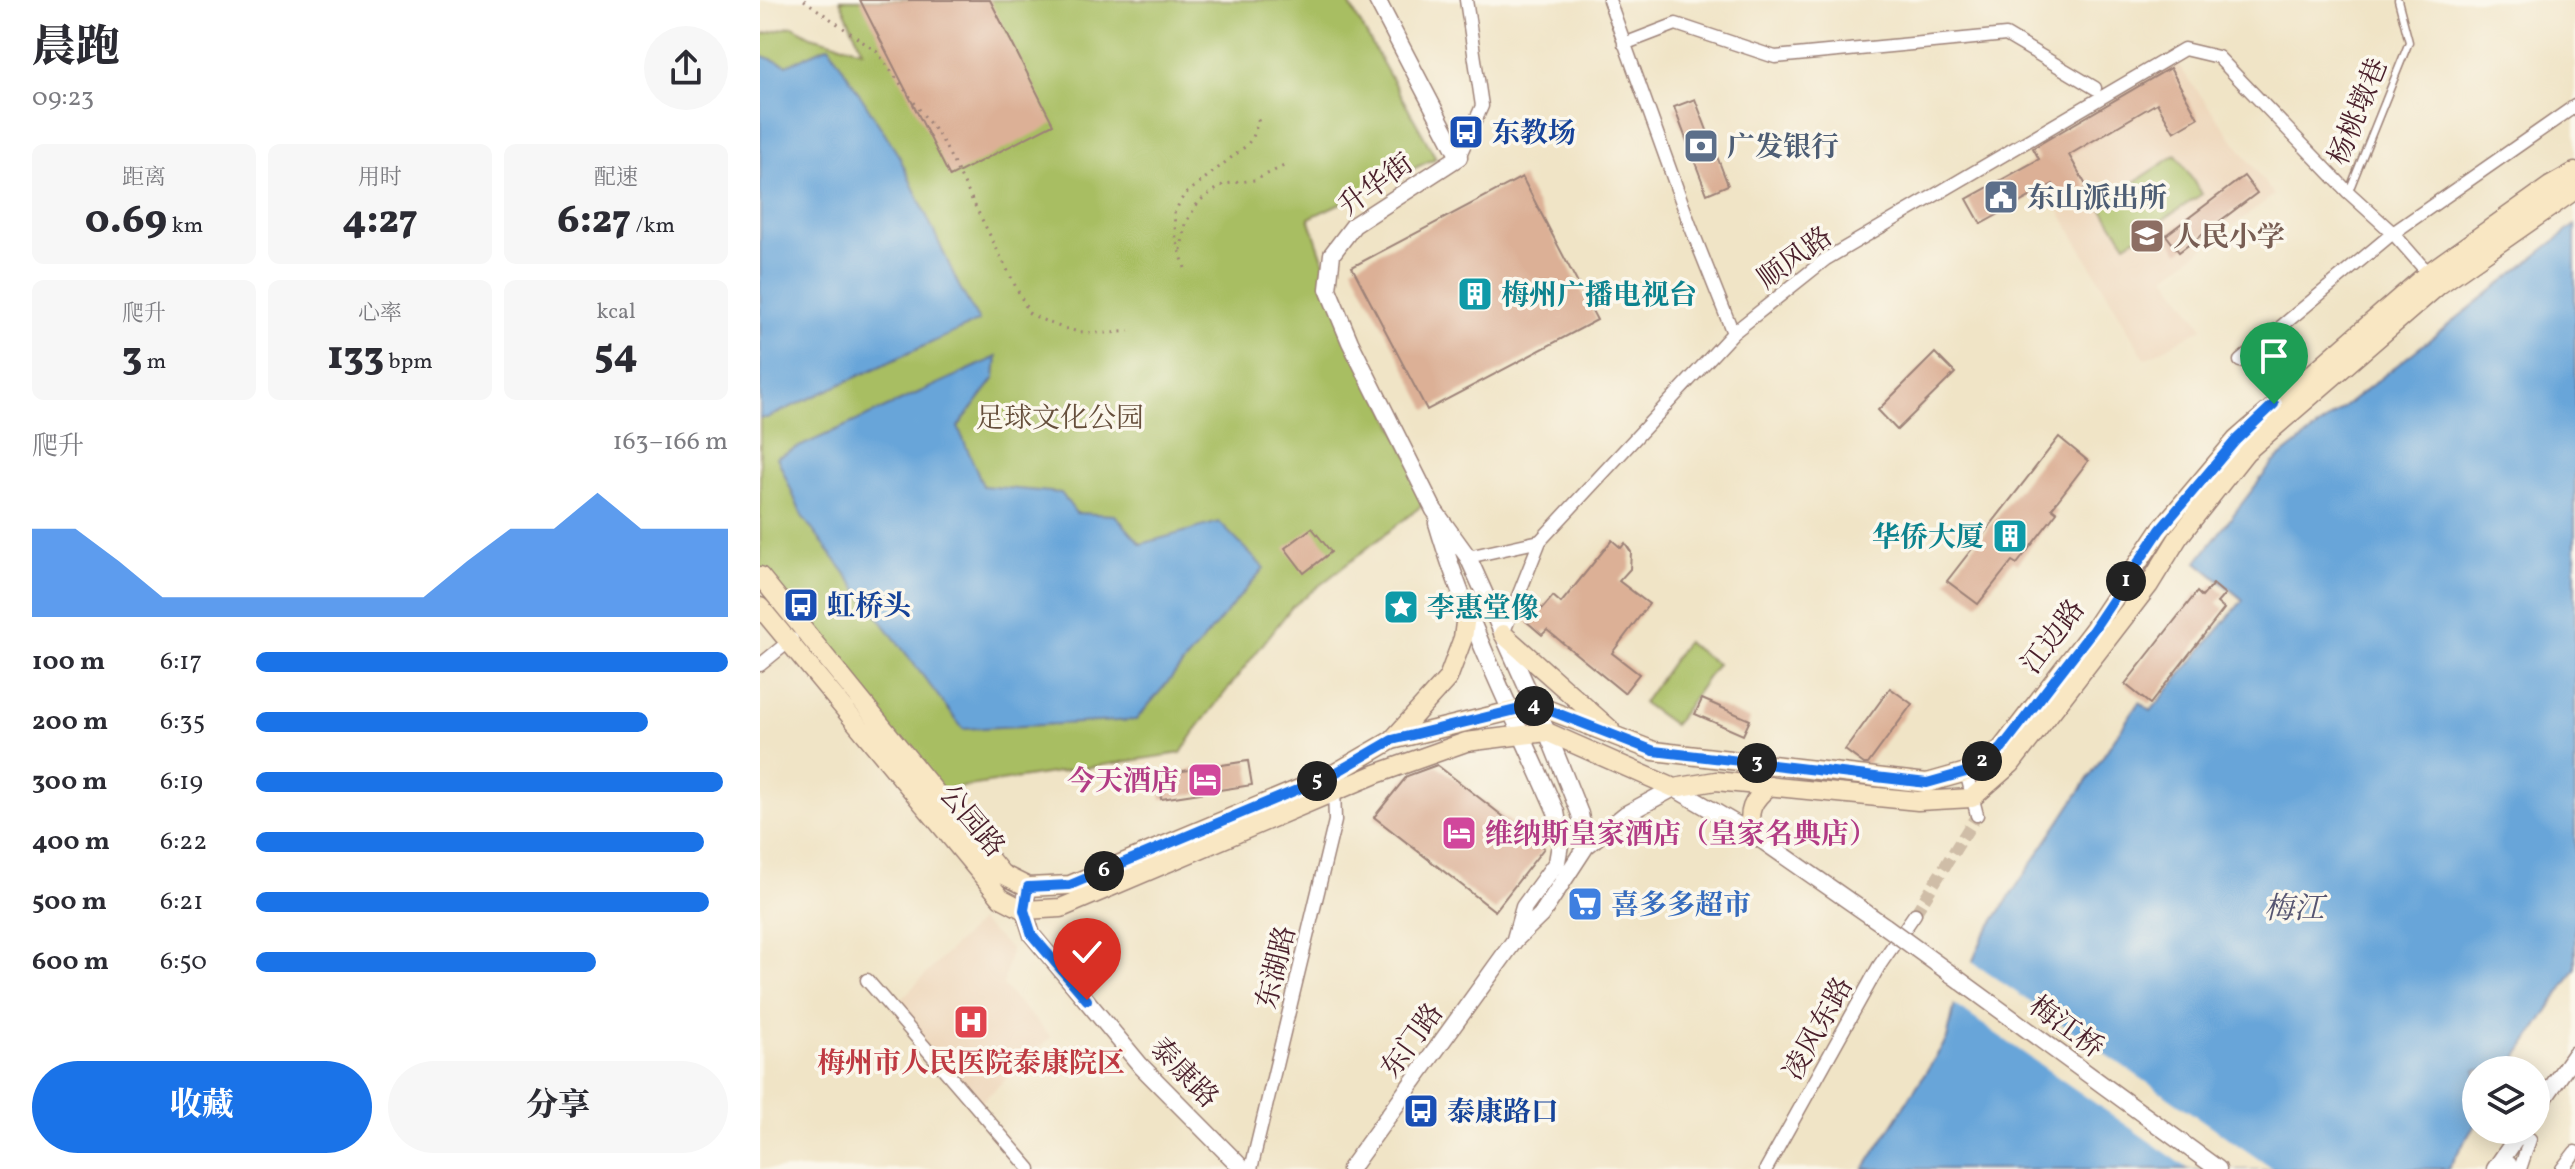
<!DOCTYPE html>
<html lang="zh">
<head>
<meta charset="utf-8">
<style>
	:root { --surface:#fff; --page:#f7f7f7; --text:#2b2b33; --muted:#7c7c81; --accent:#1a73e8 }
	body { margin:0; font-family:Vollkorn,"Noto Serif SC",serif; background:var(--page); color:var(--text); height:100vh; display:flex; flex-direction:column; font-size:30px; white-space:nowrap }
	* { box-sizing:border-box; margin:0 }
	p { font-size:26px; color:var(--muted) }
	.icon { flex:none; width:44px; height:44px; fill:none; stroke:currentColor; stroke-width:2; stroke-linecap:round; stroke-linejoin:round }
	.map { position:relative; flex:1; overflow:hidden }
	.sheet { display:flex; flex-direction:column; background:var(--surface); width:760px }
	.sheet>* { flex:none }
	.fabs { position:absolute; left:1702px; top:1056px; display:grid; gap:16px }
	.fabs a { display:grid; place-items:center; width:88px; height:88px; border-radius:50%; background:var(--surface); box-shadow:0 4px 20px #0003; font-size:40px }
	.pin { position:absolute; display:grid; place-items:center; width:68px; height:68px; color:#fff; margin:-82px -34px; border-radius:50% 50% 50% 0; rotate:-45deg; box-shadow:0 0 8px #0007 }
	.pin .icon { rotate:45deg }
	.km { position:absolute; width:40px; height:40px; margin:-20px; border-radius:50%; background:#222; color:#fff; font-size:22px; line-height:40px; text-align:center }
	.round { display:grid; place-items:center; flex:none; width:84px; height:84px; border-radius:42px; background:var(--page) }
	.overview { display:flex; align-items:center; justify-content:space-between; height:136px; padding:0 32px }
	h1 { font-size:44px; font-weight:800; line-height:60px }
	.figures { display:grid; grid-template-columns:repeat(3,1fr); gap:12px; height:136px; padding:8px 32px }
	.figures div { display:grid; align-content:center; border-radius:12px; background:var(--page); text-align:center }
	.figures b { font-size:40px; font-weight:800 }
	.figures small { font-size:22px; font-weight:400 }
	.figures p { font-size:22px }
	.chart { height:224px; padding:16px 32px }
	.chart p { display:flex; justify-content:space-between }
	.chart svg { width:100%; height:144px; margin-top:8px; fill:var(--accent); opacity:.7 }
	.action { display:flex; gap:16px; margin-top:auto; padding:16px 32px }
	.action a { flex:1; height:92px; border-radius:48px; background:var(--accent); color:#fff; font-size:32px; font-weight:800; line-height:92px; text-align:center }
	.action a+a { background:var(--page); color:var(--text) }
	ul { padding:0 32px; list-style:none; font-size:26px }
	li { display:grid; grid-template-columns:128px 96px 1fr; align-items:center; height:60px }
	li i { height:20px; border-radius:10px; background:var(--accent) }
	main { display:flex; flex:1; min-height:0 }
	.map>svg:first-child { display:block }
	.built { fill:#eed7bb }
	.green { fill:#a8be62; stroke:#796e46; stroke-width:2 }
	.water { fill:#67a5d9; stroke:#586282; stroke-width:2 }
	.pier { fill:#f0e4c6 }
	.building { fill:#dcb096 }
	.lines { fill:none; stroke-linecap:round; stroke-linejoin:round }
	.minor-tunnel { stroke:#cfbda7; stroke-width:12; stroke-dasharray:12 6; stroke-linecap:butt }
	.service-casing { stroke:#9d8278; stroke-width:9 }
	.minor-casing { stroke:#9d8278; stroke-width:15 }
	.tertiary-casing { stroke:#9d8278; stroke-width:19 }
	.secondary-casing { stroke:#9d8278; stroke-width:21 }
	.path { stroke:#9d8278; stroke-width:3; stroke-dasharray:2 6; stroke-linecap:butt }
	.service { stroke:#fff; stroke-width:6 }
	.minor { stroke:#fff; stroke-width:12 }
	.tertiary { stroke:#fff; stroke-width:16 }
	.secondary { stroke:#f9e7c3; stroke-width:18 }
	.tertiary-bridge-casing { stroke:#9d8278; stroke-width:19; stroke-linecap:butt }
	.tertiary-bridge { stroke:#fff; stroke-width:16 }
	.route-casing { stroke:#fff; stroke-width:16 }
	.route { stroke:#1a73e8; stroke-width:10 }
	.labels { text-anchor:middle; stroke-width:7; stroke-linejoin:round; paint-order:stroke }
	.street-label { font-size:28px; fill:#4a1f2b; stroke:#fbf7ec }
	.transit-label { font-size:28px; font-weight:bold; fill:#164399; stroke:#fbf7ec; text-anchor:start }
	.service-label { font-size:28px; font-weight:bold; fill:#4e5e75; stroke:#fbf7ec; text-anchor:start }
	.education-label { font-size:28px; font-weight:bold; fill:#785e54; stroke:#fbf7ec; text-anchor:start }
	.culture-label { font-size:28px; font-weight:bold; fill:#0d838f; stroke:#fbf7ec; text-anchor:start }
	.park-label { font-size:28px; fill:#664f3c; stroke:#fbf7ec }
	.hotel-label { font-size:28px; font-weight:bold; fill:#b23c85; stroke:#fbf7ec; text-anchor:end }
	.shop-label { font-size:28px; font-weight:bold; fill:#366cbe; stroke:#fbf7ec; text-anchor:start }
	.health-label { font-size:28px; font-weight:bold; fill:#be3a42; stroke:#fbf7ec }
	.water-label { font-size:30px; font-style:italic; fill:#565571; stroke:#fbf7ec }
</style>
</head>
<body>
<main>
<section class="sheet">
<div class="overview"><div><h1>晨跑</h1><p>09:23</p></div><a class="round"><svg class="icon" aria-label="share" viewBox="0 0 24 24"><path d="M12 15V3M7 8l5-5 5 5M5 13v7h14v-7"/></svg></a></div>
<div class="figures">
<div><p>距离</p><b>0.69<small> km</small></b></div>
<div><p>用时</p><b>4:27</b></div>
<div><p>配速</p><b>6:27<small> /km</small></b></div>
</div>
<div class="figures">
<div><p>爬升</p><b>3<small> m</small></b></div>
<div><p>心率</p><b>133<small> bpm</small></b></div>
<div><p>kcal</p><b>54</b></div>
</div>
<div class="chart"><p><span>爬升</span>163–166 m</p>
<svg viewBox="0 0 160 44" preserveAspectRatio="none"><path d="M0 44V17L10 17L20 27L30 38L40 38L50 38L60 38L70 38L80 38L90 38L100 27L110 17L120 17L130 6L140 17L150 17L160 17V44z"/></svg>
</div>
<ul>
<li><b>100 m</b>6:17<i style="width:100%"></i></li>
<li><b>200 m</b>6:35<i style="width:83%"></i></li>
<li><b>300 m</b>6:19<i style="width:99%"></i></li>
<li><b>400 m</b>6:22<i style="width:95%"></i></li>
<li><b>500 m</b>6:21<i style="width:96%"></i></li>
<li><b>600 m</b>6:50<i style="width:72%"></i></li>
</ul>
<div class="action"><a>收藏</a><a>分享</a></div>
</section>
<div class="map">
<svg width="1815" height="1169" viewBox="0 0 1815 1169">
	<rect width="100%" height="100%" fill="#fbf7ec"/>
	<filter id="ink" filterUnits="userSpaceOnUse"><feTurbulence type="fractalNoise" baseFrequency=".0125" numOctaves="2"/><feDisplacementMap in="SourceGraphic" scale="16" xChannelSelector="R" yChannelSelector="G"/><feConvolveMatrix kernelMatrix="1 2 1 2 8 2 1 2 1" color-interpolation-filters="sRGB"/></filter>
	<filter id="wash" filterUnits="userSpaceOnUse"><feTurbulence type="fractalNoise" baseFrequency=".006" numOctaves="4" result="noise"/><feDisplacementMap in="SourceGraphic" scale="32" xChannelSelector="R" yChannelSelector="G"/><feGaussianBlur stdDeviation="1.8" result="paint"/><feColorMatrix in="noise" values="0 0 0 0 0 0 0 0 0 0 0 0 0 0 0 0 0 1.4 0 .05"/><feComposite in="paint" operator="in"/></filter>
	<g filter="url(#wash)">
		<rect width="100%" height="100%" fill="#f0e4c6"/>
		<!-- built -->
		<path class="built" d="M1416,62l98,133 -108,81 37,52 -58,31 -119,-206z
			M219,921l32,28 -8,37 48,51 -75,70 -84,-99z"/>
		<!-- green -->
		<path class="green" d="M80,0h507l89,158 -127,60 37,108 83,174 -137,107 -94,120 -17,26 -251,39 -170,-208v-549l33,-9 18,10 51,14z
			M1416,155l26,39 -76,50 -26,-39z
			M926,642l31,22 -43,61 -31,-22z"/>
		<!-- water -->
		<path class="water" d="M69,46l70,110 60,130 20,35 -212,97h-7v-363l27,10z
			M1815,225v744l-66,101h-33v53l-28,46h-584l83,-130 8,-36 28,-66 156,-235 12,9 92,-111 -46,-38 76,-99z
			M237,357l-2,21 -37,49 25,59 78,7 15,20 39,2 26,29 78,-22 45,46 -128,152 -173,9 -161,-213 -25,-59z"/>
		<!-- pier -->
		<path class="pier" d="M1209,960l304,209h-84l-238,-167z"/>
		<g id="blocks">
			<!-- building -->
			<path class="building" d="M100,0h130l63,124 -103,53z
				M1410,68l28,50 -24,14 -17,-29 -88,52 18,32 -24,14 -10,-17 -72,40 -14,-25 72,-40 -6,-11z
				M935,99l33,86 -21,9 -33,-87z
				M1484,176l13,17 -78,59 -13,-17z
				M762,177l75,143 -170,90 -75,-143z
				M1175,353l20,20 -58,57 -19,-20z
				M1299,437l29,24 -36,47 5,4 -40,52 -5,-3 -34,43 -31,-23z
				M552,528l19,24 -27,21 -19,-25z
				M852,540l9,8 4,-5 6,9 -1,17 -11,12 30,23 -37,49 27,21 -15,19 -77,-63 -5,5 -16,-14 12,-16 4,4 11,-13 8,7z
				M1453,584l12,10 -8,9 7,6 -74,95 -25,-20 72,-92 5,5z
				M1130,688l22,16 -44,60h-4l-19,-14z
				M942,699l48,21 -7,15 -48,-21z
				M488,761l4,24 -91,14 -4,-24z
				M677,765l107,83 -49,63 -121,-94 33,-41z"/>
		</g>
	</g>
	<g filter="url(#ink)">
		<use href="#blocks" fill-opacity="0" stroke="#9d8278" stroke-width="2"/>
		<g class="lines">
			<!-- minor-tunnel -->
			<path class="minor-tunnel" d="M1155,914l62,-99"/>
			<defs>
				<path id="service" d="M1589,191l60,-149 -11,-42"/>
				<path id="minor" d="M849,0l81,225 43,108
					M864,44l52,-20 99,33 231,-22 89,53
					M699,157l23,-51 -16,-106
					M1480,361l153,-128 182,-127
					M708,557l72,-16
					M743,634l37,-93 193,-208 93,-74 358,-210 34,8 130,135 45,41 35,40
					M0,665l32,-26
					M1206,772l11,43
					M107,980l163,189
					M491,1169l84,-348 -1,-35
					M1006,1169l113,-203 36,-52
					M1748,1169l2,-6
					M1760,1169l10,-30
					M1802,1169l13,-17"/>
				<path id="tertiary" d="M617,0l82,157 -105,68 -22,29 -4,35 22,53 84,168 34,47 79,175 33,82 6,32
					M677,523c29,99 78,194 119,289l5,27 -4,23 -33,45 -9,32
					M268,887l-4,23 8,25 109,131 102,103
					M1191,974l267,195
					M1776,1110l39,-56
					M590,1169l165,-229 26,-25 45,-69 40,-32 48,-26 79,46 132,92
					M1735,1169l27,-39"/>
				<path id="secondary" d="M0,576l242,298 26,13 42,-2 260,-109 62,-36 144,-35 118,46 273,32 39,-11 35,-23 92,-119 67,-100 76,-90 192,-167 122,-87 25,-14
					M0,607l241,291 23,12 37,-2 315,-134 90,-32 81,-10 127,56 42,-7 202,20 54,-3 39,-34 138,-179 29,-47 68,-86 193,-167 136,-95
					M743,634l107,95
					M632,740l56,-62 15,-40 4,-30
					M993,834c-7,-22 -1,-34 17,-48"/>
			</defs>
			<!-- service casing -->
			<use href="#service" class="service-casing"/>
			<!-- minor casing -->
			<use href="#minor" class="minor-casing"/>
			<!-- tertiary casing -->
			<use href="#tertiary" class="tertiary-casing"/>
			<!-- secondary casing -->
			<use href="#secondary" class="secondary-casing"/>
			<!-- path -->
			<path class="path" d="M44,0l73,52 65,88 87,173c37,20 60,23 100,18
				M421,250l4,-26 14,-23 25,-17 31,-4 31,-15
				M425,268l-9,-29 -2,-26 10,-18 62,-49 7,-9 6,-19"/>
			<!-- service -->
			<use href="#service" class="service"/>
			<!-- minor -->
			<use href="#minor" class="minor"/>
			<!-- tertiary -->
			<use href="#tertiary" class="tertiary"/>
			<!-- secondary -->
			<use href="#secondary" class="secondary"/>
			<defs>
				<path id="tertiary-bridge" d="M1125,926l66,48"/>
			</defs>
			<!-- tertiary-bridge casing -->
			<use href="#tertiary-bridge" class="tertiary-bridge-casing"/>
			<!-- tertiary-bridge -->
			<use href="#tertiary-bridge" class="tertiary-bridge"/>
		</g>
	</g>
	<g class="lines" filter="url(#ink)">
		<defs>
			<path id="route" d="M327,1000l-55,-65 -8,-25 4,-23 42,-2 260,-109 62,-36 144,-35 118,46 273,32 39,-11 35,-23 92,-119 67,-100 76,-90 38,-36"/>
		</defs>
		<!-- route casing -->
		<use href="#route" class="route-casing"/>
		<!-- route -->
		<use href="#route" class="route"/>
	</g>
	<!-- icons -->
	<defs>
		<symbol id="bus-square" viewBox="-11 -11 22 22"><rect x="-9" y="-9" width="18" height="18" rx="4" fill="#1a4fb4" stroke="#fbf7ec"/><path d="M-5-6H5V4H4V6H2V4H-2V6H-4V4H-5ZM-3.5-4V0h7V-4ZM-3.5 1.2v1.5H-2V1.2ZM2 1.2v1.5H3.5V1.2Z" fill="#fff"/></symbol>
		<symbol id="bank-square" viewBox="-11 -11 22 22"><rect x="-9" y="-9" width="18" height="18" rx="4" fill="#5c6f8a" stroke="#fbf7ec"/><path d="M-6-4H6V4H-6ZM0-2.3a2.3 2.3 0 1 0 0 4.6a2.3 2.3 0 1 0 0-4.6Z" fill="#fff"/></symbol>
		<symbol id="civic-square" viewBox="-11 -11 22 22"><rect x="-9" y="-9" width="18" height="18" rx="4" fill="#5c6f8a" stroke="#fbf7ec"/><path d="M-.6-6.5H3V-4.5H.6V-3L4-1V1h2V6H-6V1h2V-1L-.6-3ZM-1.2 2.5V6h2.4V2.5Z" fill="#fff"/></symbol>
		<symbol id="school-square" viewBox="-11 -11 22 22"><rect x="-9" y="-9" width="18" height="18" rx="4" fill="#8d6e63" stroke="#fbf7ec"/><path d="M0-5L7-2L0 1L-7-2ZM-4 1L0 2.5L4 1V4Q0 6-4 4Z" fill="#fff"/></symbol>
		<symbol id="building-square" viewBox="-11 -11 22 22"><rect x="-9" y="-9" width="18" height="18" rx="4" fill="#0f9aa8" stroke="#fbf7ec"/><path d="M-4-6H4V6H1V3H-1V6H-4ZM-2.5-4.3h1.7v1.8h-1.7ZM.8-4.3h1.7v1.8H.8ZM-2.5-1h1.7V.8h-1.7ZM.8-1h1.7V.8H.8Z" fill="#fff"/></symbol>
		<symbol id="sight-square" viewBox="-11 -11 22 22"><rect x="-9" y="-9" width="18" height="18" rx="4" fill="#0f9aa8" stroke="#fbf7ec"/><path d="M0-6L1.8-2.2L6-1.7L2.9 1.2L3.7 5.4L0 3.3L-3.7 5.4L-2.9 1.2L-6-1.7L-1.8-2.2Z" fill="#fff"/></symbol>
		<symbol id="hotel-square" viewBox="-11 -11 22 22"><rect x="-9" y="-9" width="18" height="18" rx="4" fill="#d1479c" stroke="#fbf7ec"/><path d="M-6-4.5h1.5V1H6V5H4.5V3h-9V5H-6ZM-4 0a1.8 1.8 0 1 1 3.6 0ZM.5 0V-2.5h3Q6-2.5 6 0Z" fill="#fff"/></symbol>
		<symbol id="supermarket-square" viewBox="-11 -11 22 22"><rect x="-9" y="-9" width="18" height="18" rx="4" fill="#3f7fe0" stroke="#fbf7ec"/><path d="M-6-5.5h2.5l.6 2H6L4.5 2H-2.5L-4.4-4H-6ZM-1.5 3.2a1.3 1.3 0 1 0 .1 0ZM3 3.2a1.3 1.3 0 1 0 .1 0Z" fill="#fff"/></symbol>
		<symbol id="hospital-square" viewBox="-11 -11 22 22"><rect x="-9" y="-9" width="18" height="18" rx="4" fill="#e0444e" stroke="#fbf7ec"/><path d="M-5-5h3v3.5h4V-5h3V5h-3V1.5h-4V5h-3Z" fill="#fff"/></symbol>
	</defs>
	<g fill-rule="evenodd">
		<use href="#bus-square" x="686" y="112" width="40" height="40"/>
		<use href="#bank-square" x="921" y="126" width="40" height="40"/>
		<use href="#civic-square" x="1221" y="177" width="40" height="40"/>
		<use href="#school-square" x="1367" y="216" width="40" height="40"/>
		<use href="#building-square" x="695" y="274" width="40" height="40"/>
		<use href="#building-square" x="1230" y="516" width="40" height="40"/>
		<use href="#bus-square" x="21" y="585" width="40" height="40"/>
		<use href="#sight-square" x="621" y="587" width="40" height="40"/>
		<use href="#hotel-square" x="425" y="760" width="40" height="40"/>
		<use href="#hotel-square" x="679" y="813" width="40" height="40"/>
		<use href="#supermarket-square" x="805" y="884" width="40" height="40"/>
		<use href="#hospital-square" x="191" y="1002" width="40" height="40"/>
		<use href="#bus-square" x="641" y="1091" width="40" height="40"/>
	</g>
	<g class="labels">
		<!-- street labels -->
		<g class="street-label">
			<text transform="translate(1597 111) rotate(-68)" y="10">杨桃墩巷</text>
			<text transform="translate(615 184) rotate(-36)" y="10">升华街</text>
			<text transform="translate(1034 257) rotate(-36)" y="10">顺风路</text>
			<text transform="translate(1292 636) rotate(-53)" y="10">江边路</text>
			<text transform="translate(213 820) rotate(50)" y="10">公园路</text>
			<text transform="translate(515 967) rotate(-76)" y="10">东湖路</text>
			<text transform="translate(1307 1026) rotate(36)" y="10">梅江桥</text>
			<text transform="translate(1057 1028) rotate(-61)" y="10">凌风东路</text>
			<text transform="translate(651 1040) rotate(-54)" y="10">东门路</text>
			<text transform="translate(425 1072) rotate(46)" y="10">泰康路</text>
		</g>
		<!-- transit labels -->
		<g class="transit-label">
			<text x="732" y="142">东教场</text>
			<text x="67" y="615">虹桥头</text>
			<text x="687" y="1121">泰康路口</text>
		</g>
		<!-- service labels -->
		<g class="service-label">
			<text x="967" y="156">广发银行</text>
			<text x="1267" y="207">东山派出所</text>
		</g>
		<!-- education labels -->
		<g class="education-label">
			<text x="1413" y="246">人民小学</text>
		</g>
		<!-- culture labels -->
		<g class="culture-label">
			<text x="741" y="304">梅州广播电视台</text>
			<text x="1224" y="546" text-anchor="end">华侨大厦</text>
			<text x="667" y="617">李惠堂像</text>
		</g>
		<!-- park labels -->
		<g class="park-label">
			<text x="300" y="427">足球文化公园</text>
		</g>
		<!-- hotel labels -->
		<g class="hotel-label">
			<text x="419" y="790">今天酒店</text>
			<text x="725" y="843" text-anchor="start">维纳斯皇家酒店（皇家名典店）</text>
		</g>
		<!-- shop labels -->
		<g class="shop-label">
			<text x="851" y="914">喜多多超市</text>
		</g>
		<!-- health labels -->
		<g class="health-label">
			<text x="211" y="1072">梅州市人民医院泰康院区</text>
		</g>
		<!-- water labels -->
		<g class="water-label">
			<text x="1534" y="918">梅江</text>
		</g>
	</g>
</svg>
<div class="fabs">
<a><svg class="icon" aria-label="layers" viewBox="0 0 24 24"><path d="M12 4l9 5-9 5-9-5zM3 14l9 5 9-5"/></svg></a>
</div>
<div class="pin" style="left:1514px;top:404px;background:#1e9e55"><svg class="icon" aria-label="arrive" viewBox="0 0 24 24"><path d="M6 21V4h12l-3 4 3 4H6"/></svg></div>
<div class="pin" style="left:327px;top:1000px;background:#d93025"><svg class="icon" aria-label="check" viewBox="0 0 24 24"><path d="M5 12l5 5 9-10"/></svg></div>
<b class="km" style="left:1366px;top:581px">1</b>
<b class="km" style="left:1222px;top:761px">2</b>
<b class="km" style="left:997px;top:763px">3</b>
<b class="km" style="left:774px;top:706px">4</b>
<b class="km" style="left:557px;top:781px">5</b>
<b class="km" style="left:344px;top:871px">6</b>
</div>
</main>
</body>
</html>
